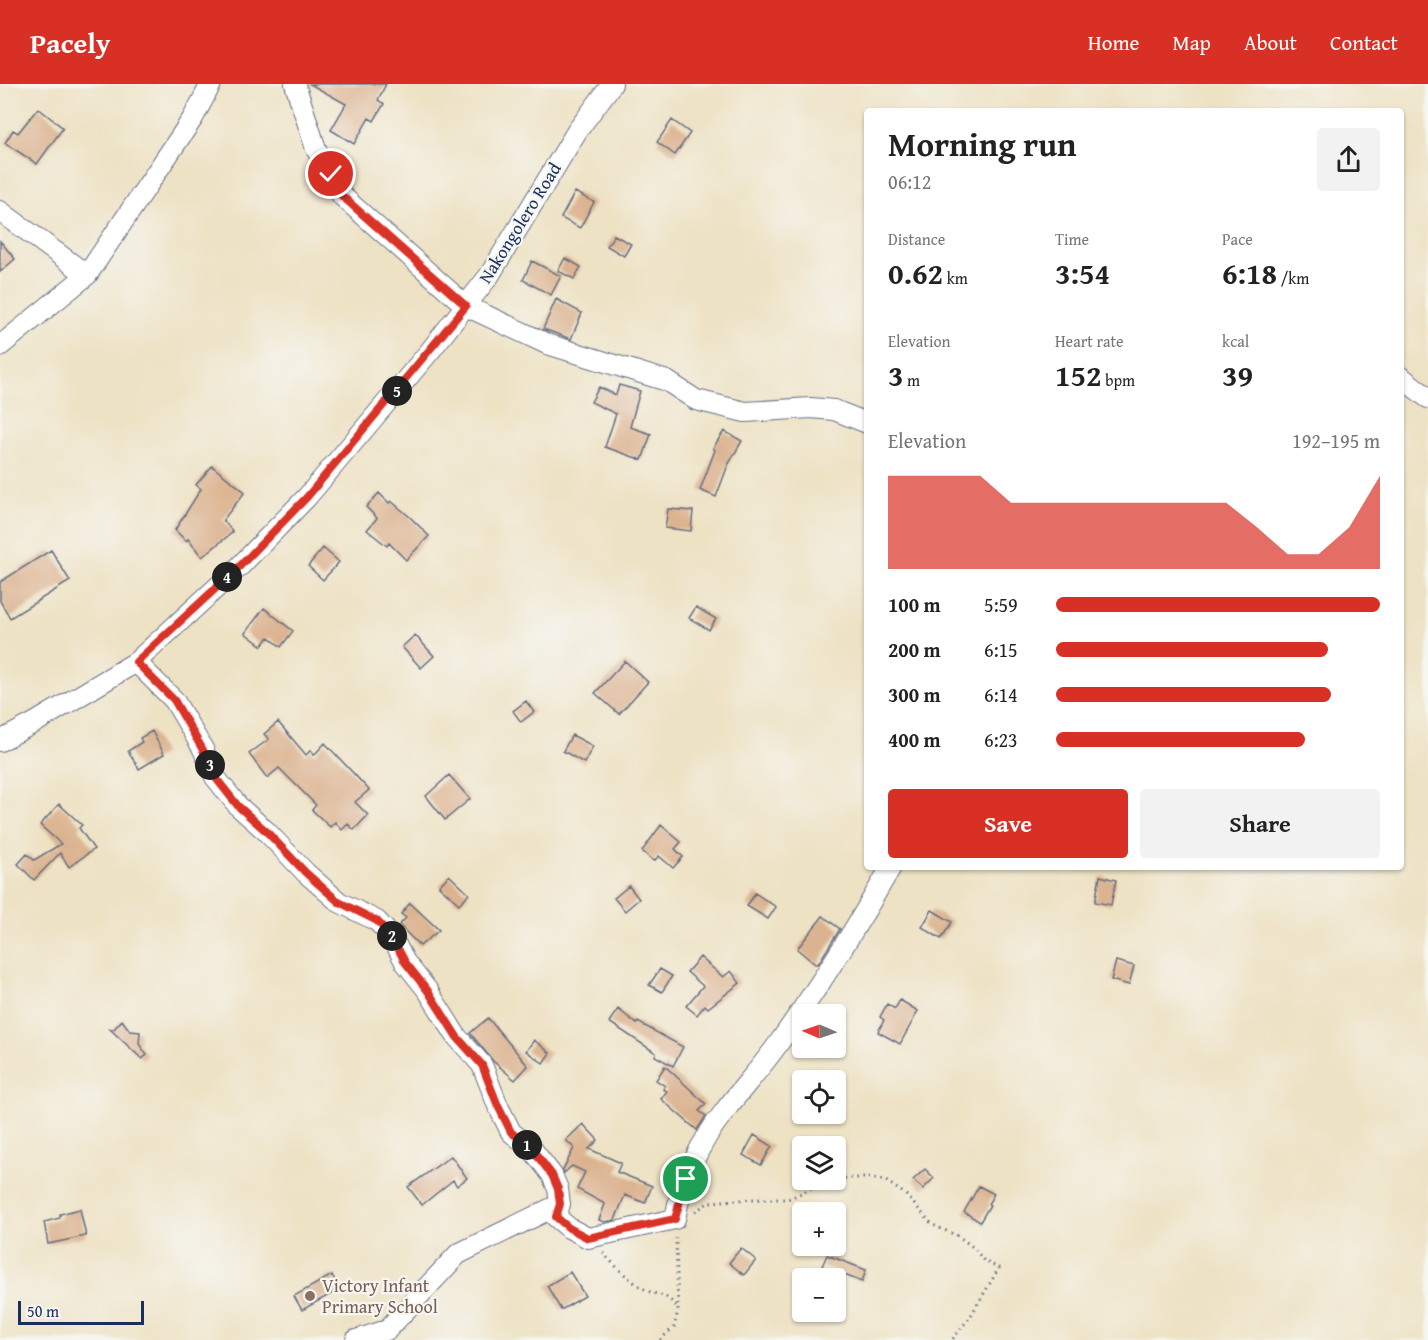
<!DOCTYPE html>
<html lang="en">
<head>
<meta charset="utf-8">
<style>
	:root { --surface:#fff; --page:#f2f2f2; --text:#222; --muted:#767676; --accent:#d93025 }
	body { margin:0; font-family:"Gentium Book Plus",serif; background:var(--page); color:var(--text); height:100vh; display:flex; flex-direction:column; font-size:22px; white-space:nowrap }
	* { box-sizing:border-box; margin:0 }
	p { font-size:20px; color:var(--muted) }
	.icon { flex:none; width:33px; height:33px; fill:none; stroke:currentColor; stroke-width:2; stroke-linecap:round; stroke-linejoin:round }
	.map { position:relative; flex:1; overflow:hidden }
	.details { position:absolute; left:864px; top:24px; width:540px; height:762px; display:flex; flex-direction:column; background:var(--surface); border-radius:6px; box-shadow:0 2px 4px #0004 }
	.details>* { flex:none }
	.needle { width:39px; rotate:272deg }
	.fabs { position:absolute; left:792px; top:920px; display:grid; gap:12px }
	.fabs a { display:grid; place-items:center; width:54px; height:54px; border-radius:6px; background:var(--surface); box-shadow:0 2px 4px #0004; font-size:30px }
	.scale { position:absolute; left:18px; bottom:15px; width:126px; box-sizing:border-box; padding-left:6px; border:3px solid #1b2f5e; border-top:0; font-size:16px; line-height:21px; white-space:nowrap; color:#1b2f5e; -webkit-text-stroke:4px #f6f6f2; paint-order:stroke }
	.pin { position:absolute; display:grid; place-items:center; width:51px; height:51px; color:#fff; margin:-26px; border:3px solid #fff; border-radius:50%; box-shadow:0 2px 6px #0007 }
	.km { position:absolute; width:30px; height:30px; margin:-15px; border-radius:50%; background:#222; color:#fff; font-size:16px; line-height:30px; text-align:center }
	.round { display:grid; place-items:center; flex:none; width:63px; height:63px; border-radius:6px; background:var(--page) }
	.summary { display:flex; align-items:center; justify-content:space-between; height:102px; padding:0 24px }
	h1 { font-size:33px; font-weight:700; line-height:45px }
	.stats { display:grid; grid-template-columns:repeat(3,1fr); gap:9px; height:102px; padding:6px 24px }
	.stats div { display:grid; align-content:center }
	.stats b { font-size:30px; font-weight:700 }
	.stats small { font-size:16px; font-weight:400 }
	.stats p { font-size:16px }
	.chart { height:168px; padding:12px 24px }
	.chart p { display:flex; justify-content:space-between }
	.chart svg { width:100%; height:108px; margin-top:6px; fill:var(--accent); opacity:.7 }
	.button { display:flex; gap:12px; margin-top:auto; padding:12px 24px }
	.button a { flex:1; height:69px; border-radius:6px; background:var(--accent); color:#fff; font-size:24px; font-weight:700; line-height:69px; text-align:center }
	.button a+a { background:var(--page); color:var(--text) }
	ul { padding:0 24px; list-style:none; font-size:20px }
	li { display:grid; grid-template-columns:96px 72px 1fr; align-items:center; height:45px }
	li i { height:15px; border-radius:8px; background:var(--accent) }
	header { display:flex; align-items:center; gap:36px; box-sizing:border-box; height:84px; padding:0 30px; background:var(--accent); color:#fff }
	header strong { font-size:28px }
	nav { display:flex; gap:33px; margin-inline-start:auto; font-size:21px }
	.map>svg:first-child { display:block }
	.building { fill:#dcb390 }
	.lines { fill:none; stroke-linecap:round; stroke-linejoin:round }
	.minor-casing { stroke:#656e82; stroke-width:22 }
	.path { stroke:#656e82; stroke-width:3; stroke-dasharray:1.5 4.5; stroke-linecap:butt }
	.minor { stroke:#fff; stroke-width:20 }
	.route-casing { stroke:#fff; stroke-width:12 }
	.route { stroke:#d93025; stroke-width:8 }
	.education-dot { fill:#8d6e63; stroke:#f6f6f2; stroke-width:2 }
	.labels { text-anchor:middle; stroke-width:4.5; stroke-linejoin:round; paint-order:stroke }
	.street-label { font-size:18px; fill:#1b2f5e; stroke:#f6f6f2 }
	.education-label { font-size:18px; fill:#785e54; stroke:#f6f6f2; text-anchor:start }
</style>
</head>
<body>
<header>
<strong>Pacely</strong>
<nav><a>Home</a><a>Map</a><a>About</a><a>Contact</a></nav>
</header>
<div class="map">
<svg width="1428" height="1256" viewBox="0 0 1428 1256">
	<rect width="100%" height="100%" fill="#f6f6f2"/>
	<filter id="ink" filterUnits="userSpaceOnUse"><feTurbulence type="fractalNoise" baseFrequency=".0167" numOctaves="2"/><feDisplacementMap in="SourceGraphic" scale="12" xChannelSelector="R" yChannelSelector="G"/><feConvolveMatrix kernelMatrix="1 2 1 2 8 2 1 2 1" color-interpolation-filters="sRGB"/></filter>
	<filter id="wash" filterUnits="userSpaceOnUse"><feTurbulence type="fractalNoise" baseFrequency=".008" numOctaves="4" result="noise"/><feDisplacementMap in="SourceGraphic" scale="24" xChannelSelector="R" yChannelSelector="G"/><feGaussianBlur stdDeviation="1.35" result="paint"/><feColorMatrix in="noise" values="0 0 0 0 0 0 0 0 0 0 0 0 0 0 0 0 0 1.4 0 .05"/><feComposite in="paint" operator="in"/></filter>
	<g filter="url(#wash)">
		<rect width="100%" height="100%" fill="#eee2c4"/>
		<g id="blocks">
			<!-- building -->
			<path class="building" d="M310,0h76l-8,16 6,4 -10,17 -5,-3 -15,26 -23,-14 15,-26z
				M38,24l25,20 -26,36 -32,-21 8,-13 5,3z
				M672,36l18,13 -15,22 -18,-13z
				M575,108l19,10 -14,26 -19,-10z
				M614,151l17,9 -7,12 -17,-10z
				M0,157l15,18 -15,13z
				M565,174l16,9 -7,12 -16,-8z
				M532,177l29,15 -10,19 -28,-15z
				M556,215l26,14 -11,26 -28,-10z
				M619,301l21,6 -10,36 21,7 -9,26 -37,-13 11,-33 -25,-12 8,-15 17,8z
				M724,347l18,10 -14,24 -12,32 -16,-7 15,-40 -2,-2z
				M212,382l33,26 -22,28 10,12 -31,25 -14,-18 -2,2 -11,-11 26,-41 -5,-4z
				M379,409l10,10 2,-2 19,16 19,19 -23,24 -17,-17 -2,3 -20,-16 10,-12 -11,-11z
				M668,425l25,2 -2,20 -26,-3z
				M323,464l16,14 -16,18 -15,-14z
				M51,466l19,31 -60,37 -10,-17v-19z
				M696,523l20,12 -7,11 -20,-12z
				M264,524l29,23 -12,16 -12,-10 -7,9 -17,-13z
				M415,551l19,21 -13,12 -19,-21z
				M625,577l23,21 -29,32 -24,-21z
				M526,617l8,11 -13,10 -8,-11z
				M278,638l28,33 5,-5 3,5 11,-12 44,47 -14,12 13,13 -14,15 -6,-6 -6,6 -7,-8 -5,5 -18,-17 4,-5 -37,-37 -12,10 -18,-24 20,-15 -5,-5z
				M152,647l12,23 -25,15 -11,-18 14,-9 -2,-4z
				M572,651l21,11 -9,17 -21,-12z
				M449,691l21,24 -25,21 -19,-24z
				M59,720l23,21 -3,3 15,21 -25,18 -9,-14 -26,27 -16,-16 9,-10 7,6 27,-16 -21,-19z
				M661,741l20,17 -6,7 8,8 -10,11 -14,-12 -5,5 -12,-10z
				M449,791l20,19 -10,10 -20,-18z
				M1100,792l16,4 -5,25 -16,-3z
				M629,802l10,13 -14,12 -11,-13z
				M755,809l21,14 -8,12 -21,-13z
				M410,819l29,27 -19,16 -21,-21 7,-7 -5,-4z
				M932,826l20,12 -11,17 -19,-12z
				M823,832l17,13 -22,35h-3l-18,-15z
				M700,873l23,20 8,-6 9,12 -32,25 -3,-3 -8,10 -11,-9 17,-20 -16,-14z
				M1116,877l18,5 -5,19 -18,-5z
				M660,885l12,7 -10,16 -13,-7z
				M900,916l18,11 -18,33 -22,-12 6,-12 -4,-3 7,-13 8,5z
				M618,925l19,15 1,-2 45,25 -10,19 -18,-10 1,-3 -47,-31z
				M488,934l40,48 -13,14 -22,-19 -23,-28z
				M122,936l8,11 10,1 -1,12 8,11 -5,4 -32,-30h4z
				M534,956l16,13 -7,10 -17,-12z
				M665,982l41,38 -7,7 7,5 -9,14 -36,-31 6,-8 -4,-2 2,-3 -9,-6z
				M583,1040l15,16 -9,9 32,14 -4,9 35,14 -7,17 -20,-8 -10,25 -10,2 -6,-2 6,-16 -28,-15 8,-17 -13,-6 -8,7 -1,-3 11,-22 -8,-8z
				M754,1051l18,11 -11,19 -18,-10z
				M451,1072l16,22 -10,8 -4,-6 -31,25 -14,-18z
				M925,1085l9,9 -11,11 -10,-9z
				M979,1102l15,8 -6,10 2,1 -10,17 -16,-10z
				M80,1125l6,27 -38,8 -4,-22 16,-4v-4z
				M741,1164l15,12 -12,15 -15,-12z
				M827,1171l39,15 -4,12 -40,-16z
				M570,1188l15,24 -24,14 -14,-24z
				M332,1191l8,14 -38,21 -8,-14z"/>
		</g>
	</g>
	<g filter="url(#ink)">
		<use href="#blocks" fill-opacity="0" stroke="#656e82" stroke-width="1.5"/>
		<g class="lines">
			<defs>
				<path id="minor" d="M295,0l21,65 26,47 124,110 81,38 120,37 29,19 49,12 66,-4 23,2 33,13
					M0,127l87,64
					M0,262l87,-71 106,-157 18,-34
					M1401,293l27,21
					M136,578l38,38 29,49 12,28 23,29 28,25 40,42 33,29 38,19 15,16 13,25 23,29 29,46 25,28 16,41 13,26 21,17 20,26 6,14 2,15 -4,13 13,11 19,10 87,-19c6,-37 25,-77 49,-107 17,-23 37,-44 54,-68 41,-57 78,-116 113,-177
					M0,657l36,-19 100,-60 104,-96 67,-69 123,-146 59,-75 88,-145 35,-47
					M356,1256l31,-10 71,-76 102,-50"/>
			</defs>
			<!-- minor casing -->
			<use href="#minor" class="minor-casing"/>
			<!-- path -->
			<path class="path" d="M695,1127l15,-9 41,-3h37l34,-15 24,-6h25l15,3 19,13 28,31 25,11 16,12 10,13 15,7 -29,49 -18,23
				M603,1169c11,12 28,29 43,37 15,7 22,3 31,19
				M660,1256l14,-13 4,-16 -2,-73"/>
			<!-- minor -->
			<use href="#minor" class="minor"/>
		</g>
	</g>
	<g class="lines" filter="url(#ink)">
		<defs>
			<path id="route" d="M331,90l11,22 124,110 -159,191 -67,69 -104,96 38,38 29,50 12,27 23,29 28,25 40,42 33,29 38,19 15,16 13,25 23,29 29,46 25,28 16,41 13,26 21,17 20,26 6,14 2,15 -4,13 13,11 19,10 87,-19 11,-40"/>
		</defs>
		<!-- route casing -->
		<use href="#route" class="route-casing"/>
		<!-- route -->
		<use href="#route" class="route"/>
	</g>
	<!-- markers -->
	<circle class="education-dot" cx="310" cy="1212" r="6"/>
	<g class="labels">
		<!-- street labels -->
		<g class="street-label">
			<text transform="translate(520 139) rotate(-58)" y="6">Nakongolero Road</text>
		</g>
		<!-- education labels -->
		<g class="education-label">
			<text x="322" y="1208">Victory Infant<tspan x="322" dy="21">Primary School</tspan></text>
		</g>
	</g>
</svg>
<div class="fabs">
<a><svg class="needle" viewBox="-14 -14 28 28"><path d="M0-13l5 13h-10z" fill="#e53935"/><path d="M0 13l5-13h-10z" fill="#767676"/></svg></a>
<a><svg class="icon" aria-label="locate" viewBox="0 0 24 24"><circle cx="12" cy="12" r="6"/><path d="M12 2v4M12 18v4M2 12h4M18 12h4"/></svg></a>
<a><svg class="icon" aria-label="layers" viewBox="0 0 24 24"><path d="M12 4l9 5-9 5-9-5zM3 14l9 5 9-5"/></svg></a>
<a>+</a>
<a>−</a>
</div>
<div class="scale">50 m</div>
<div class="pin" style="left:686px;top:1095px;background:#1e9e55"><svg class="icon" aria-label="arrive" viewBox="0 0 24 24"><path d="M6 21V4h12l-3 4 3 4H6"/></svg></div>
<div class="pin" style="left:331px;top:90px;background:#d93025"><svg class="icon" aria-label="check" viewBox="0 0 24 24"><path d="M5 12l5 5 9-10"/></svg></div>
<b class="km" style="left:527px;top:1061px">1</b>
<b class="km" style="left:392px;top:852px">2</b>
<b class="km" style="left:210px;top:681px">3</b>
<b class="km" style="left:227px;top:493px">4</b>
<b class="km" style="left:397px;top:307px">5</b>
<section class="details">
<div class="summary"><div><h1>Morning run</h1><p>06:12</p></div><a class="round"><svg class="icon" aria-label="share" viewBox="0 0 24 24"><path d="M12 15V3M7 8l5-5 5 5M5 13v7h14v-7"/></svg></a></div>
<div class="stats">
<div><p>Distance</p><b>0.62<small> km</small></b></div>
<div><p>Time</p><b>3:54</b></div>
<div><p>Pace</p><b>6:18<small> /km</small></b></div>
</div>
<div class="stats">
<div><p>Elevation</p><b>3<small> m</small></b></div>
<div><p>Heart rate</p><b>152<small> bpm</small></b></div>
<div><p>kcal</p><b>39</b></div>
</div>
<div class="chart"><p><span>Elevation</span>192–195 m</p>
<svg viewBox="0 0 160 44" preserveAspectRatio="none"><path d="M0 44V6L10 6L20 6L30 6L40 17L50 17L60 17L70 17L80 17L90 17L100 17L110 17L120 27L130 38L140 38L150 27L160 6V44z"/></svg>
</div>
<ul>
<li><b>100 m</b>5:59<i style="width:100%"></i></li>
<li><b>200 m</b>6:15<i style="width:84%"></i></li>
<li><b>300 m</b>6:14<i style="width:85%"></i></li>
<li><b>400 m</b>6:23<i style="width:77%"></i></li>
</ul>
<div class="button"><a>Save</a><a>Share</a></div>
</section>
</div>
</body>
</html>
